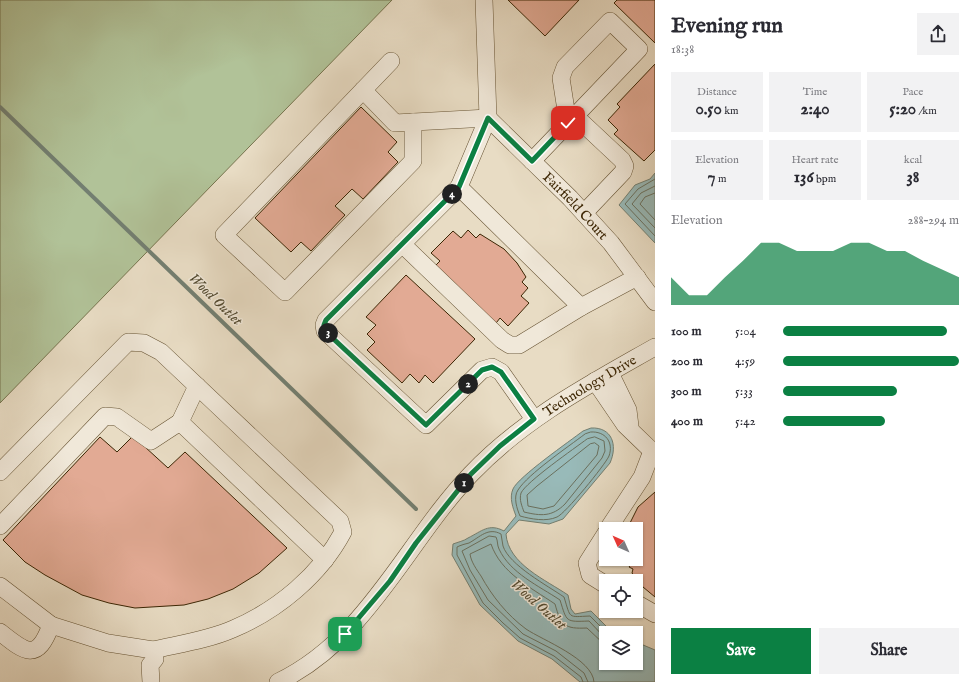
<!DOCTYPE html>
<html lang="en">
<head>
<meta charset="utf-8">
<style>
	:root { --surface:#fff; --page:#f2f2f3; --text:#2b2b33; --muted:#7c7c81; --accent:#0b8043 }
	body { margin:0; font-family:"IM FELL English",serif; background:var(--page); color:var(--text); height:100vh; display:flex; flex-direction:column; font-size:15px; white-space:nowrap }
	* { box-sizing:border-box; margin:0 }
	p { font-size:13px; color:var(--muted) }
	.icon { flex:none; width:22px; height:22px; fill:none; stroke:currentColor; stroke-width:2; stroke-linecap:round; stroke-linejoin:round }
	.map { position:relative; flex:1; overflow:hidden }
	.sheet { display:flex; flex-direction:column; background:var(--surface); width:320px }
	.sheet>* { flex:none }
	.needle { width:26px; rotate:315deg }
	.controls { position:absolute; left:599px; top:522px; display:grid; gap:8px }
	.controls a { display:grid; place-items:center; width:44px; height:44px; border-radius:0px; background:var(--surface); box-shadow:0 1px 3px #0004; font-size:20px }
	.pin { position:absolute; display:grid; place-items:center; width:34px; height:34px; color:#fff; margin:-17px; border-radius:8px; box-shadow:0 2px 6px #0006 }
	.km { position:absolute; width:20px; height:20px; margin:-10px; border-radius:50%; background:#222; color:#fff; font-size:11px; line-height:20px; text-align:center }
	.round { display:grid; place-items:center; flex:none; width:42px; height:42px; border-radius:0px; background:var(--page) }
	.head { display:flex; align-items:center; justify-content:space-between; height:68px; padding:0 16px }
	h1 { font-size:22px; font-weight:700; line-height:30px }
	.figures { display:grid; grid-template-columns:repeat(3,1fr); gap:6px; height:68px; padding:4px 16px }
	.figures div { display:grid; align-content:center; border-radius:0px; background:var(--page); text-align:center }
	.figures b { font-size:17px; font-weight:700 }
	.figures small { font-size:11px; font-weight:400 }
	.figures p { font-size:11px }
	.chart { height:112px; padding:8px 16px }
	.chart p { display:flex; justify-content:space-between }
	.chart svg { width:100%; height:72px; margin-top:4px; fill:var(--accent); opacity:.7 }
	.cta { display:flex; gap:8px; margin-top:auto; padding:8px 16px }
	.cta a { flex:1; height:46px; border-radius:0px; background:var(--accent); color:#fff; font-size:16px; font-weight:700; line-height:46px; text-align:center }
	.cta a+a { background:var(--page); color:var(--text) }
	ul { padding:0 16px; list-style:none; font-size:13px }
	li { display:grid; grid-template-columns:64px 48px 1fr; align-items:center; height:30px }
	li i { height:10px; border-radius:5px; background:var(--accent) }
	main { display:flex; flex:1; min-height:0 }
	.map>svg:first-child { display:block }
	.green { fill:#b1c298; stroke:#76744e }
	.water { fill:#98bab9; stroke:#737f71 }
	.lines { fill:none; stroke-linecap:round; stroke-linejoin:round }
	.shore { stroke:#6a705e; stroke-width:1 }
	.stream { stroke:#737f71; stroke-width:4 }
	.building { fill:#e2aa94; stroke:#3c2604 }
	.minor-casing { stroke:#675434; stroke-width:18 }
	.minor { stroke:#f0e8d9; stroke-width:17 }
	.route-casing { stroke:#fff; stroke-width:8 }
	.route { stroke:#0b8043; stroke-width:5 }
	.labels { text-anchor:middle; stroke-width:3; stroke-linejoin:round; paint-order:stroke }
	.street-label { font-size:14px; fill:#3c2604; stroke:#f0e8d9 }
	.water-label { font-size:15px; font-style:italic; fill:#534b31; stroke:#f0e8d9 }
</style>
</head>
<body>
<main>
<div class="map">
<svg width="655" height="682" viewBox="0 0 655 682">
	<rect width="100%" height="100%" fill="#e8dcc4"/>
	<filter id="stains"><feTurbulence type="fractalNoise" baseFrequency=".005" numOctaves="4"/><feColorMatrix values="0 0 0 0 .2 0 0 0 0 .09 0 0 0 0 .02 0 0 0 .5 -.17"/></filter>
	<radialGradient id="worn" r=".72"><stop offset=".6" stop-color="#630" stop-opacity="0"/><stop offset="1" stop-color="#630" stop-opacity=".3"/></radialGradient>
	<!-- green -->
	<path class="green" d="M0,0h392l-392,403z"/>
	<!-- water -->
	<path class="water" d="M655,173v70l-36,-38 16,-20 15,-6z
		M591,428c21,-1 27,17 19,35l-47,56 -14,5 -30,-4 -13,14c2,30 40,46 62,61l3,14 4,5 16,-3 22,22h-7v30h30v-21l19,8v32h-75l-28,-23 -34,-18 -38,-36 -28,-50 1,-11c5,-2 11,-3 15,-6 14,-7 21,-15 36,-7l12,-15c-3,-8 -7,-18 -3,-27 5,-12 57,-48 70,-58z"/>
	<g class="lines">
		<!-- shore -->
		<path class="shore" d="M655,179l-17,10 -13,15 30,32
			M655,186l-14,7 -9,11 23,24
			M655,193l-10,4 -5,7 15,16
			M591,432c14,-1 23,10 18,24 -4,9 -44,58 -52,61 -11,5 -26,2 -37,-1 -3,-7 -7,-19 -2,-26 10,-16 50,-43 67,-56z
			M595,437l9,4 1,10 -3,7 -37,46c-13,13 -24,12 -41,8 -2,-6 -5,-12 -3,-19 5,-11 54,-45 66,-54z
			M595,443l4,3 -2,9 -43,51 -11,3 -15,-3 -1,-11 10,-9 53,-42z
			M583,682l-2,-5 -27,-21 -34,-18 -17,-15 -20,-20 -26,-48v-8c4,-2 8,-3 12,-4 11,-6 19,-16 32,-9 1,4 1,8 2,12 6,19 45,40 61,51 7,22 3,20 26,19l17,17
			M588,682l-4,-9 -28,-22 -33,-17 -35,-34 -18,-30 -8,-19 27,-15 7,1c2,4 1,8 3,12 11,24 40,37 61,51 7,22 5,22 29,21l17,18
			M594,682c-1,-23 -52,-42 -68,-53 -19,-14 -34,-33 -45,-53 -4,-6 -10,-14 -11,-22l21,-10c10,29 39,43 64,60 6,22 10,25 32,24l19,18"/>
		<!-- stream -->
		<path class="stream" d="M0,107l416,402"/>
	</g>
	<!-- building -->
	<path class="building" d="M508,0h71l-34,36z
		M617,0h38v43l-41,-40z
		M655,64v86l-11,11 -30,-27 4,-4 -10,-10 12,-13 -3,-3z
		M361,107l36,35 -9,10 10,10 -35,37 -11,-10 -17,17 10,9 -34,36 -10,-9 -10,10 -36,-34z
		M468,230l8,8 4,-4 24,15 13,14 9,14 -4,5 6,6 -7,8 8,7 -21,23 -8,-8 -7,9 -61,-58 8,-8 -9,-8 22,-22 8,7z
		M406,275l69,64 -42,44 -8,-8 -6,8 -9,-9 -8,9 -35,-33 8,-8 -8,-8 9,-9 -10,-8z
		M133,436l35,32 17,-16 102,96 -28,25 -26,16 -25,10 -24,6 -49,3 -26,-5 -27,-8 -37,-20 -20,-13 -22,-22 97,-103 17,15z
		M655,492v105l-12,-10 -11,-14 1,-4 -4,-2 4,-5 -5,-3h8v-30h-9l11,-22z"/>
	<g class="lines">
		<defs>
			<g id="minor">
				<path d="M484,0l4,118 -29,69 122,120"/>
				<path d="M391,61l-167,174 61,57 128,-131v-39"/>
				<path d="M363,90l32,33 93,-5"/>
				<path d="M575,116l47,44 3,6 -2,6 -39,41"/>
				<path id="s1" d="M488,118l82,80 41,45 44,59"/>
				<path d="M532,161l107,-112 -29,-28 -45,46 -4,11 7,45"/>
				<path d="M459,187l-133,133 -2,5 1,6 101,94 56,-55 10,-3 9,5 33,47"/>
				<path d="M402,244l100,96 8,5h9l62,-38 56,-30"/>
				<path d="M610,373l18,37 2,16"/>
				<path d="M595,381l30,44 27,26h3"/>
				<path d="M180,422l17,-36"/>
				<path d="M0,472l128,-130 16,1 17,9 179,169 3,11c-23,43 -65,78 -110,97 -25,11 -54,15 -80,21l2,9 -5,6 1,17"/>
				<path d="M0,526l105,-110 12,1 34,24 29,-19 145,138"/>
				<path d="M608,529l34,-52 10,-26"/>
				<path d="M606,533l-19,30 3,12 16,10"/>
				<path d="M0,586l51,39"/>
				<path d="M636,603l19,11"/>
				<path d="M0,632c26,21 37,30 51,-7l57,18 45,7"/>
				<path id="s2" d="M278,682c90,-43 128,-140 193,-208 52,-55 119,-90 184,-127"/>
			</g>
		</defs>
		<!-- minor casing -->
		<use href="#minor" class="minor-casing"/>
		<!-- minor -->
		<use href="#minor" class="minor"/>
	</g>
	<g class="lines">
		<defs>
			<path id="route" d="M345,634l45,-53 26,-38 55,-69 29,-28 34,-27 -33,-47 -9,-5 -10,3 -56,55 -101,-94 -1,-6 2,-5 133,-133 29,-69 44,43 36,-38"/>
		</defs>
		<!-- route casing -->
		<use href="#route" class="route-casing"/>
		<!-- route -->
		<use href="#route" class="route"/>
	</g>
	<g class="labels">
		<!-- street labels -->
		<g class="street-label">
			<text dy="5" stroke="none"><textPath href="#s1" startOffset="124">Fairfield Court</textPath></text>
			<text dy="5" stroke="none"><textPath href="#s2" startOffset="435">Technology Drive</textPath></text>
		</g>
		<!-- water labels -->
		<g class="water-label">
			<text transform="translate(216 299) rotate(44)" y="5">Wood Outlet</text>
			<text transform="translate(539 604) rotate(41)" y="5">Wood Outlet</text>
		</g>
	</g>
	<rect width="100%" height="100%" filter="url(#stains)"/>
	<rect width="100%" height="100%" fill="url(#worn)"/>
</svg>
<div class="controls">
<a><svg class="needle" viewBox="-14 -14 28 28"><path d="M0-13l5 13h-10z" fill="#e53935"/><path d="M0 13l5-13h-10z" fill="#7c7c81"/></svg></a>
<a><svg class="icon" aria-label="locate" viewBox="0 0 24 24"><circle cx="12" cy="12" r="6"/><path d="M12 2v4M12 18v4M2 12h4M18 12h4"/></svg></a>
<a><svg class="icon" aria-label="layers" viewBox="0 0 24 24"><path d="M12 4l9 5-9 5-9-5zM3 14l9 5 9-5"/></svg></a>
</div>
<div class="pin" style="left:345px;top:634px;background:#1e9e55"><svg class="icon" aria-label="arrive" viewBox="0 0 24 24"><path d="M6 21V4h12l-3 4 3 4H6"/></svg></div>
<div class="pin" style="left:568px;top:123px;background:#d93025"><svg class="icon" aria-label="check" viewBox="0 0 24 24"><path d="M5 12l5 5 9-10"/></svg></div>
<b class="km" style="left:464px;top:483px">1</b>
<b class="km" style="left:468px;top:384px">2</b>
<b class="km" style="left:328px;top:333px">3</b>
<b class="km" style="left:452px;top:194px">4</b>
</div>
<section class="sheet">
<div class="head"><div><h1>Evening run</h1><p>18:38</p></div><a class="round"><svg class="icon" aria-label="share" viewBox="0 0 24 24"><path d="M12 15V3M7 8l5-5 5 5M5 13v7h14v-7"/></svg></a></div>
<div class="figures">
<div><p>Distance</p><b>0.50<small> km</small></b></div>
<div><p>Time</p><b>2:40</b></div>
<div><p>Pace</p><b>5:20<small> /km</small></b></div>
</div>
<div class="figures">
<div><p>Elevation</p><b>7<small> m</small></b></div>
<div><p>Heart rate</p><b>136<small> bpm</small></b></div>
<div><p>kcal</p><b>38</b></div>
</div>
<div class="chart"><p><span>Elevation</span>288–294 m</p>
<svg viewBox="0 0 160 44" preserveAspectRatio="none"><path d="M0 44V27L10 38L20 38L30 27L40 17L50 6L60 6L70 11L80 11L90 11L100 6L110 6L120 11L130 11L140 17L150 22L160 27V44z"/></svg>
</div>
<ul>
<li><b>100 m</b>5:04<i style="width:93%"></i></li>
<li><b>200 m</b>4:59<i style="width:100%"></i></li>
<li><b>300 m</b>5:33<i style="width:65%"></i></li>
<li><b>400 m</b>5:42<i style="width:58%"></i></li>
</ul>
<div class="cta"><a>Save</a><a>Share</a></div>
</section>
</main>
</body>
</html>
